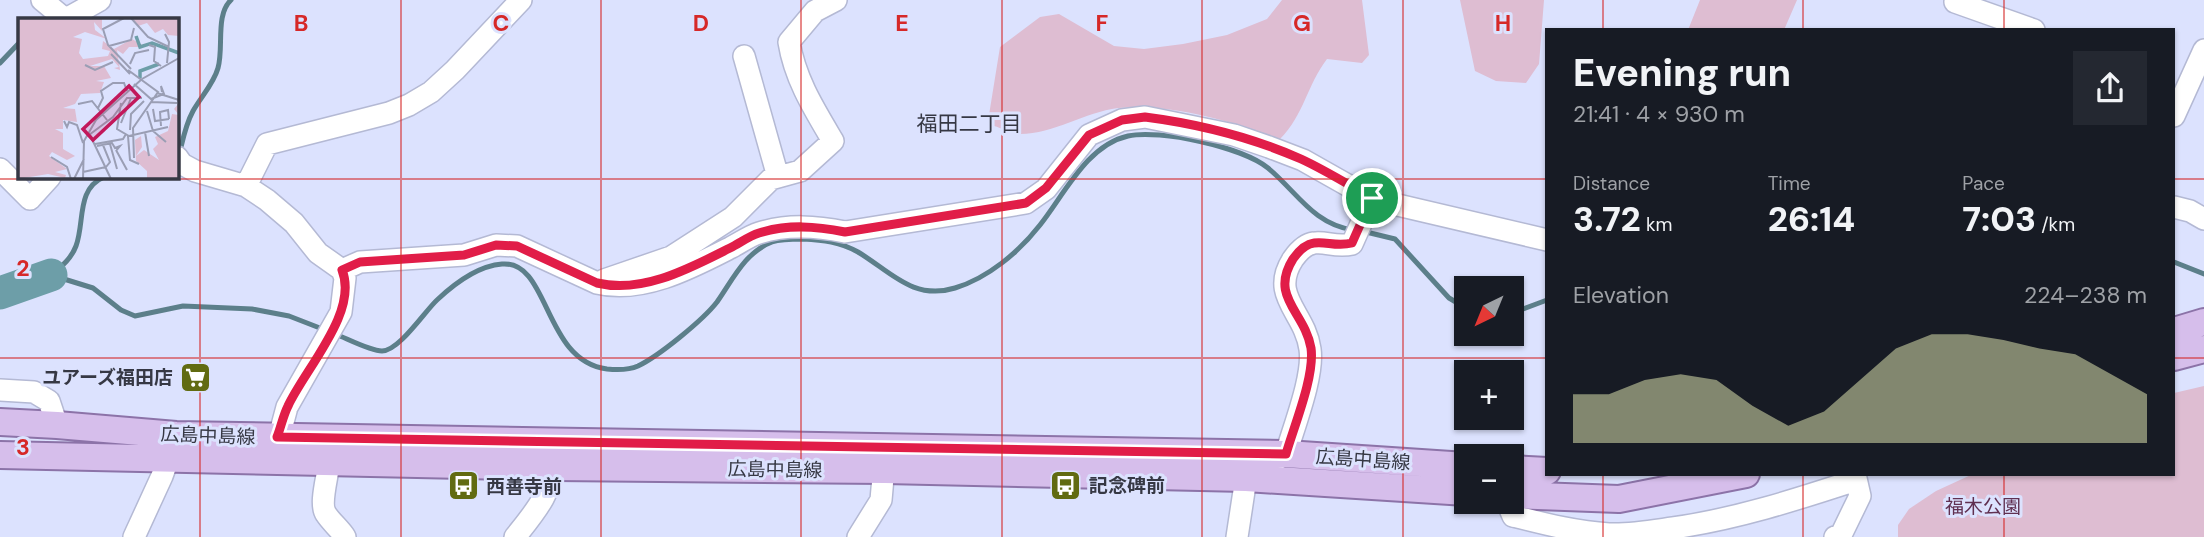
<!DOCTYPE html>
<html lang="en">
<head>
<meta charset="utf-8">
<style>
	:root { --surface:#171b24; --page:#242831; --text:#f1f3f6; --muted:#9ea1a6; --accent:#b0b68f }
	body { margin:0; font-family:"DM Sans","Noto Sans JP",sans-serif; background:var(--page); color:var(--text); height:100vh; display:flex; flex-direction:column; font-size:26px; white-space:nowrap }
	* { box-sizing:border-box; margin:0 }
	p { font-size:23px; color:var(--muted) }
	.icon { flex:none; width:38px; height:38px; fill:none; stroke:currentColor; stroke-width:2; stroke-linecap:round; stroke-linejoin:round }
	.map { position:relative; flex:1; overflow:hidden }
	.details { position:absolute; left:1545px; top:28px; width:630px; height:448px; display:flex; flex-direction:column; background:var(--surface); border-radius:0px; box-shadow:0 2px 5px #0004 }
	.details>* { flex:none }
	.needle { width:46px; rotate:223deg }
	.buttons { position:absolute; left:1454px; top:276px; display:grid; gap:14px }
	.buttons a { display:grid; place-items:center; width:70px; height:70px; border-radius:0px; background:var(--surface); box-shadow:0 2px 5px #0004; font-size:35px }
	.pin { position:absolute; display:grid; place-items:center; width:60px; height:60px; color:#fff; margin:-30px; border:4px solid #fff; border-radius:50%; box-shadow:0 2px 7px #0007 }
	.round { display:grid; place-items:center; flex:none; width:74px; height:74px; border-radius:0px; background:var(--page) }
	.head { display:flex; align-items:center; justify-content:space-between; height:119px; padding:0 28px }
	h1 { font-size:38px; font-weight:800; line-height:52px }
	.figures { display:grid; grid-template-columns:repeat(3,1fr); gap:10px; height:119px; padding:7px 28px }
	.figures div { display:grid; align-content:center }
	.figures b { font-size:35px; font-weight:800 }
	.figures small { font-size:19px; font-weight:400 }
	.figures p { font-size:19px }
	.chart { height:196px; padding:14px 28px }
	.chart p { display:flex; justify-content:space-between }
	.chart svg { width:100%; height:126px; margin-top:7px; fill:var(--accent); opacity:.7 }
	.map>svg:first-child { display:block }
	.green { fill:#debdd2 }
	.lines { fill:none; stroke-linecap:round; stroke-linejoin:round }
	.stream { stroke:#5c7f8a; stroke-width:5 }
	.river { stroke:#6d9ea8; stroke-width:33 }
	.minor-casing { stroke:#b4b9d4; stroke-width:24 }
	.major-casing { stroke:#8c73a8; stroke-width:30 }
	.minor { stroke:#fff; stroke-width:21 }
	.major { stroke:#d6beeb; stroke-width:26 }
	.route-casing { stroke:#fff; stroke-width:14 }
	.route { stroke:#e11d48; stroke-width:9 }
	.grid { fill:none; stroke:#d62828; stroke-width:2; stroke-opacity:0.55 }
	.labels { text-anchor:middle; stroke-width:6; stroke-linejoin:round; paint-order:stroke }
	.poi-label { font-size:19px; font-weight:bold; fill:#363844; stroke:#dce2fe; text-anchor:start }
	.street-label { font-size:19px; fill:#363844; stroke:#dce2fe }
	.park-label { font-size:19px; fill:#603051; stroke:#dce2fe }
	.neighbourhood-label { font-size:21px; fill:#363844; stroke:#dce2fe }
	.inset-river { fill:none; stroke:#6d9ea8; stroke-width:3.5 }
	.inset-road { fill:none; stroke:#9a9eb4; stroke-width:2 }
	.view { fill:#c2185b; fill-opacity:0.15; stroke:#c2185b; stroke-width:3.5 }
	.inset-edge { fill:none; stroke:#363844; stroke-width:3.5 }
	.grid-label { font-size:23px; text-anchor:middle; font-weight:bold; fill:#d62828; stroke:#dce2fe; stroke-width:6; stroke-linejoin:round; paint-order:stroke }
</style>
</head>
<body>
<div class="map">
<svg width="2204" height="537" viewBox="0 0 2204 537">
	<rect width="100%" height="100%" fill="#dce2fe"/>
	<!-- green -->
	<path class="green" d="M1282,0h80l7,55 -7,8 -35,-4c-20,26 -23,56 -47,80 -50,-18 -108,-36 -162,-31 -33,4 -64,26 -98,26 -8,0 -18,-6 -26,-8l-5,-11 11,-68 40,-30 19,-3 55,32 30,3 39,-5 44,-9 40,-16z
		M1460,0h84l-5,64 -13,19 -30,-2 -21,-10z
		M1700,0h97l-13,30h-96z
		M2204,386v151h-306v-12l11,-16 27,-18 37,-17h201v-81z"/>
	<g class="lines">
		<!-- stream -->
		<path class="stream" d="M0,63l19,-20
			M177,150l4,-3c3,-13 6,-25 12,-36 8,-14 21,-28 25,-43 6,-21 -3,-53 13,-68
			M1362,231l33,8 54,59 17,10
			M2174,262l30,12
			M51,275l42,13 28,22 14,6 48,-10 69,3 37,7 36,14
			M51,275c11,-9 20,-16 25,-29 9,-24 0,-57 28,-69
			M1512,313l35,-13
			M335,334c11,4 35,17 47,17 17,0 43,-40 55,-51 18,-17 40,-34 65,-36 48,-4 41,97 105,105 10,1 22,1 31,-3 21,-10 65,-46 79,-64 15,-21 28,-50 55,-60 9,-3 22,-3 31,-3 20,1 37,3 55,13 32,19 55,49 97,36 33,-10 64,-36 85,-63 24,-30 47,-80 88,-89 32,-7 114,11 140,32 29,24 45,56 85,62"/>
		<!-- river -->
		<path class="river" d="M0,293l51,-18"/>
		<defs>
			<path id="minor" d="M42,0l23,19
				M1955,2l79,28
				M66,19l34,-19
				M744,56l34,121
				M2174,116l30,-66
				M177,157l5,7 13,7 51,15 21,14 27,23 24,30 24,17 3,8 -4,34 -54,95 -12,45
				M0,169l30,30 20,-22
				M246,186l21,-42 122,-31 20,-8 22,-13 24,-22 66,-70
				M2174,207l16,4 14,8
				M342,270l18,-8 104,-7 32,-10 21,1 80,37c45,11 94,-15 133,-35 10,-5 19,-12 29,-15 29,-9 57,-7 86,-1l181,-29 20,-14 43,-54 33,-15 23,-3 89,18 35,12 34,13 69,39 175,41
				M604,280l67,-23 62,-40 38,-38 29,-8 33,-30c-19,-32 -38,-62 -44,-99l26,-31 21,-11
				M0,390l34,2 15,9 8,24
				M329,462c-1,14 -10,42 -3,52 5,8 14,15 19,23
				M1507,502l6,14c32,8 63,16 96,18 21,1 43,-3 64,-6 63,-9 122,-28 183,-48
				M134,537l28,-61 11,-30
				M515,537c23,-28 38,-47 42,-84
				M858,537l23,-37 4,-45
				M1237,537l9,-59 40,-24c8,-28 28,-78 24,-105 -5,-37 -41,-53 -17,-90 5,-7 13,-15 21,-16 12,-2 22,5 38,1l20,-45
				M1835,537l6,-2 19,-39 -5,-22"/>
			<path id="major" d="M2174,331l30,-9
				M2174,357l30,-8
				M0,422l57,3 119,10 1110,19 180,12
				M0,455l555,12 330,3 361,8 220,14
				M1512,469l35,2
				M1512,495l107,4 127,-25"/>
		</defs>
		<!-- minor casing -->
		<use href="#minor" class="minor-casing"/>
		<!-- major casing -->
		<use href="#major" class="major-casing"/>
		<!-- minor -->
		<use href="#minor" class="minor"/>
		<!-- major -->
		<use href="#major" class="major"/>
	</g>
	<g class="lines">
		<defs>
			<path id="route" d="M1145,117c54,7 106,20 156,42 24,11 48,26 71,39l-20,45c-16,4 -26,-2 -38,0 -8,1 -16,9 -21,16 -24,38 12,53 18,89 4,28 -17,78 -25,106l-1009,-17c4,-10 6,-21 11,-31 17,-37 71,-94 54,-136l18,-8 104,-7 32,-10 21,1 80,37c46,11 93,-15 133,-35 10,-5 19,-12 29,-15 29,-9 57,-7 86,-1l181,-29 20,-15 43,-53 33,-15z"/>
		</defs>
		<!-- route casing -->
		<use href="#route" class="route-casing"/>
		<!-- route -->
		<use href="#route" class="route"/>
	</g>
	<!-- grid -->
	<path class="grid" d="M200,0v537M401,0v537M601,0v537M801,0v537M1002,0v537M1202,0v537M1403,0v537M1603,0v30M1803,0v30M2004,0v30M0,179h1547M2174,179h30M0,358h1547M2174,358h30M1603,474v63M1803,474v63M2004,474v63"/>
	<!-- icons -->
	<defs>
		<symbol id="supermarket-square" viewBox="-11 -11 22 22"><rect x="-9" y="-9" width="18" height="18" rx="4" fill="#616b11" stroke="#dce2fe"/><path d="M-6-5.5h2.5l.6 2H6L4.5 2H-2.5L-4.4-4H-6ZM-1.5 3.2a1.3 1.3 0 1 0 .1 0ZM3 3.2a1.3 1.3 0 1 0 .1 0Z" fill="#fff"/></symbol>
		<symbol id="bus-square" viewBox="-11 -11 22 22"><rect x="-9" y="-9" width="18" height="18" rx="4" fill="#616b11" stroke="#dce2fe"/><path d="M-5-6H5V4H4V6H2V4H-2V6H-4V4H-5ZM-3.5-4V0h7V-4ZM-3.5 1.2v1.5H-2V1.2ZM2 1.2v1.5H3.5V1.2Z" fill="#fff"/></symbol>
	</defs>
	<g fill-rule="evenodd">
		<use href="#supermarket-square" x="178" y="360" width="35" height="35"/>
		<use href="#bus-square" x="1048" y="468" width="35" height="35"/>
		<use href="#bus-square" x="446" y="468" width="35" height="35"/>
	</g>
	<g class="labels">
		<!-- poi labels -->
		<g class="poi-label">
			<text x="173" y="384" text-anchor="end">ユアーズ福田店</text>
			<text x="1089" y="492">記念碑前</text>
			<text x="486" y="493">西善寺前</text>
		</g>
		<!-- street labels -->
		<g class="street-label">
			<text transform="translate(208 435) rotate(2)" y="7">広島中島線</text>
			<text transform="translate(1363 459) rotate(4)" y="7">広島中島線</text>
			<text transform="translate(775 469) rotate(1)" y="7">広島中島線</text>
		</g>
		<!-- park labels -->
		<g class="park-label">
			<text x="1983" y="513">福木公園</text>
		</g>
		<!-- neighbourhood labels -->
		<g class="neighbourhood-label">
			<text x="969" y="131">福田二丁目</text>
		</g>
	</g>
	<!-- overview -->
	<g transform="translate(18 18)">
		<rect width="161" height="161" fill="#dce2fe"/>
		<path d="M0,0h89l-5,1v12l-8,-9 1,8 12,9 -22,-7 -12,5 9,2 -3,14 4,6 25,-3 2,-5 -8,-2 1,-8 11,8 18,-10 14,8h-17l-6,7 -6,-4 3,20 -6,-2 5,-1 -7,-8 -22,7h14l7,12 -15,3 8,1 -4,11 -19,1 -6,10 -12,4 12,1 2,13 -14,-2v9h-8l8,4v16l12,7 -8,4 -15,-8 -3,4 18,13 -12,3 11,3 -1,3 -17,-4 -30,5zM114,0h47v18l-11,-1 -5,-6 -8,4 -8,-10 -9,3zM160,86l1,3v72h-32v-8l-11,-10 -1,-21 6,-4 1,11 -6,9 8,-6 15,10 -6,-11 5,-5 -3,-7 13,-6 4,-17 7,1 -5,-6z" fill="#debdd2"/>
		<path class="inset-river" d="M118,18l4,11 12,-4 27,10M122,60v-7l19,-7"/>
		<path class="inset-road" d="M106,0l-21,11 5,16 23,24M113,0l17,19 21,10M147,16l4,8 -2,21M131,27l6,2 -1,14 7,5M91,28l22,-6 3,-12M93,36l19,20M112,46l5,-11 14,-3M67,47l10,5 18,-8M110,52l30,22 -25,36 1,30M116,66l17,15 13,-5 -3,-8 1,6M139,75l22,7M133,84l26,1M103,85l-4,26 12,7 39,-9M60,86l14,-3 15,19M80,90l5,-10 -2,-7 12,-8h11l3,8M135,91l2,12 14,-2M129,93l6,20 13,11M46,103l3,6 2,-5 8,3 6,18M103,105l10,-25M143,108l-1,-14 8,-2 1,9M112,112l1,-16 13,-13M127,114l4,24M71,117l24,-18 14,-19h15M72,117l21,44M110,118l2,24 9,4M77,126l28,-5 3,-5M92,126l7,25M85,127l7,17 -4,5M79,128l15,-3 3,5 5,-2 -4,5M98,132l11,20M33,139l16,10 4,12M65,154l23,-5M56,161l10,-20M65,161l1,-38 12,-21 46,-41 37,-21"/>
		<path class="view" d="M111,68l10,11 -46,43 -10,-11z"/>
		<rect width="161" height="161" class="inset-edge"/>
	</g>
	<g class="grid-label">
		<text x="301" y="31">B</text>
		<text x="501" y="31">C</text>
		<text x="701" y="31">D</text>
		<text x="902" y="31">E</text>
		<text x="1102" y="31">F</text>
		<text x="1302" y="31">G</text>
		<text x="1503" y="31">H</text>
		<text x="23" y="276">2</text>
		<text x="23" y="455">3</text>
	</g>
</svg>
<div class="buttons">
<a><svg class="needle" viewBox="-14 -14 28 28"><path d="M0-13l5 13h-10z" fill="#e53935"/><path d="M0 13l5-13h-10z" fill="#9ea1a6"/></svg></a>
<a>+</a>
<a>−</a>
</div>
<div class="pin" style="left:1372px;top:198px;background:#1e9e55"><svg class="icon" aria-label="arrive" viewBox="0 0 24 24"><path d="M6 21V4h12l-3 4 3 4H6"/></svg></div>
<section class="details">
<div class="head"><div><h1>Evening run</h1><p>21:41 · 4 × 930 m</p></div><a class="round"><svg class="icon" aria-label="share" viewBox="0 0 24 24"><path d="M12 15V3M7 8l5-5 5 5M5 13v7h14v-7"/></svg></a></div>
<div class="figures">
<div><p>Distance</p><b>3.72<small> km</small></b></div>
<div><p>Time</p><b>26:14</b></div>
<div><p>Pace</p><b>7:03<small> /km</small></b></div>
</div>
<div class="chart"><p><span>Elevation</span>224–238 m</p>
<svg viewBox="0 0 160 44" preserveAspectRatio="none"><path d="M0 44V27L10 27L20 22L30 20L40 22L50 31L60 38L70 33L80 22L90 11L100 6L110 6L120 8L130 11L140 13L150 20L160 27V44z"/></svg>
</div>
</section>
</div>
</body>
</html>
